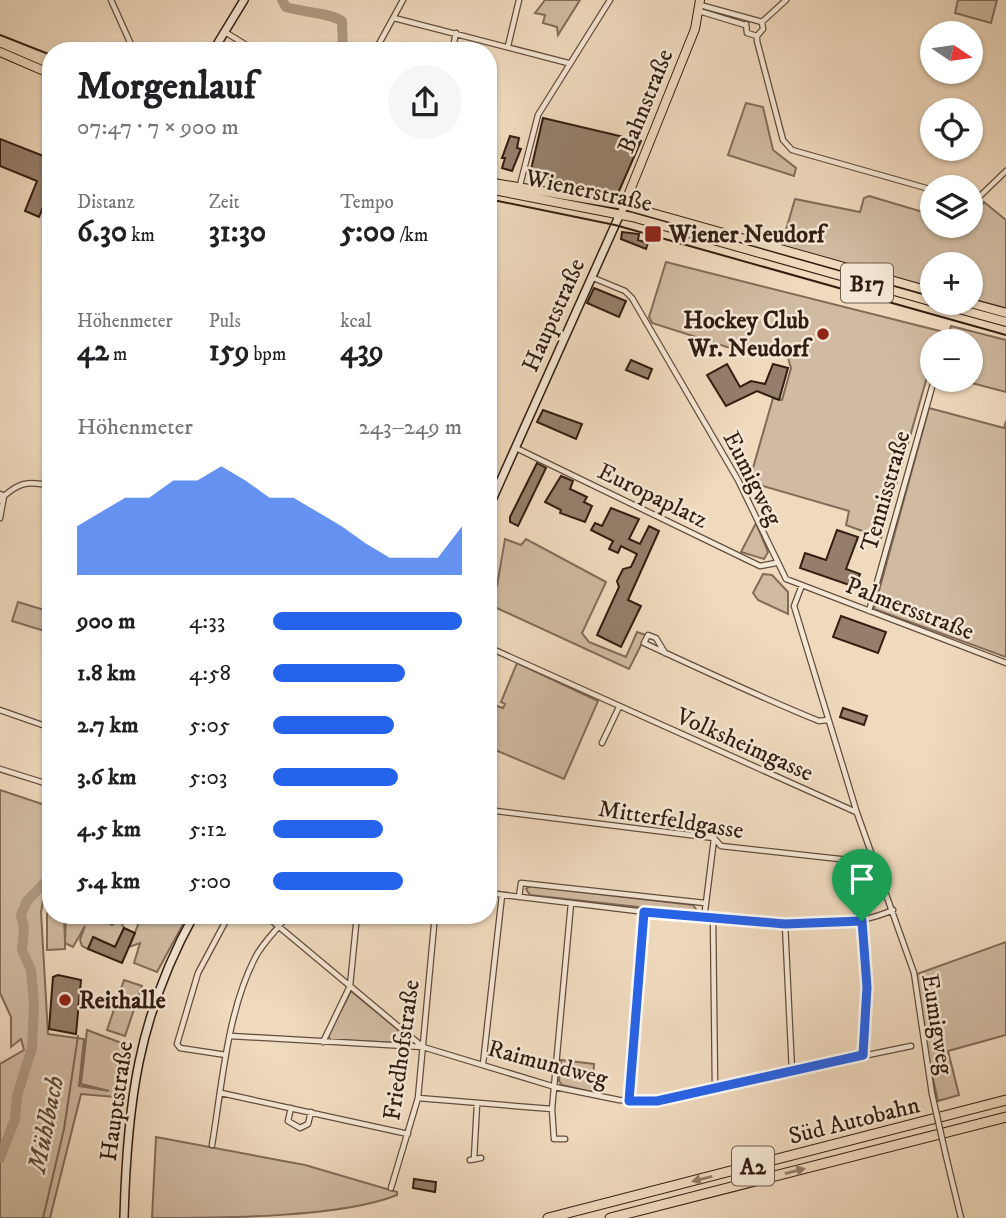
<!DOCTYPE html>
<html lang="de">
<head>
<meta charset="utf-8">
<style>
	:root { --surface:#fff; --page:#f6f6f6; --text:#202124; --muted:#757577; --accent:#2563eb }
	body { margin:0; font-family:"IM FELL DW Pica",serif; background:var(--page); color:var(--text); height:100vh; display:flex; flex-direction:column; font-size:26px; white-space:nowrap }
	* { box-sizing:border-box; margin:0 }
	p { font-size:23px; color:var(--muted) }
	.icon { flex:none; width:38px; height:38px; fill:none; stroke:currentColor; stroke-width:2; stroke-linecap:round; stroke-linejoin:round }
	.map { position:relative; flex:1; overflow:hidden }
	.details { position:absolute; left:42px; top:42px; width:455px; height:882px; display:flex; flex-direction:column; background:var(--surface); border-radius:28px; box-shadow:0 2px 5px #0004 }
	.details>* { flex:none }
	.needle { width:46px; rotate:103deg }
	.buttons { position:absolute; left:920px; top:21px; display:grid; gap:14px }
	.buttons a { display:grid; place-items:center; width:63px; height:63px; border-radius:50%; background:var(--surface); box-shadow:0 2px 5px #0004; font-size:35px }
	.pin { position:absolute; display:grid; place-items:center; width:60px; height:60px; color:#fff; margin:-72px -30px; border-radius:50% 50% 50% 0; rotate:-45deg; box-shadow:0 0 7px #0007 }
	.pin .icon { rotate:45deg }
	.round { display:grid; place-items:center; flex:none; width:74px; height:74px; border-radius:37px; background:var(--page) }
	.headline { display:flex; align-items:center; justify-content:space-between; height:119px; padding:0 35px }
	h1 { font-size:38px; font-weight:700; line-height:52px }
	.stats { display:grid; grid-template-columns:repeat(3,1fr); gap:10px; height:119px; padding:7px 35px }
	.stats div { display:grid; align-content:center }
	.stats b { font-size:30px; font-weight:700 }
	.stats small { font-size:19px; font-weight:400 }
	.stats p { font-size:19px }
	.chart { height:196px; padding:14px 35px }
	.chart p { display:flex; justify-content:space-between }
	.chart svg { width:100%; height:126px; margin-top:7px; fill:var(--accent); opacity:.7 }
	ul { padding:0 35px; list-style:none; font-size:23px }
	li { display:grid; grid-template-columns:112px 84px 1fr; align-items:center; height:52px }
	li i { height:18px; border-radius:9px; background:var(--accent) }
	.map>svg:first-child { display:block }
	.green { fill:#d0baa1; stroke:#816c59; stroke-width:2 }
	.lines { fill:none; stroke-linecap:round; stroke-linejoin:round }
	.stream { stroke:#7d6855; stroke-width:2 }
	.river { stroke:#af9a83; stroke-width:10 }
	.building { fill:#957f6b; stroke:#321d11; stroke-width:2 }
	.street-casing { stroke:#624c3c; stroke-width:7 }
	.secondary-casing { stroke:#321d11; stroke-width:10 }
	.primary-casing { stroke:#321d11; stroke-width:10 }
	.highway-casing { stroke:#321d11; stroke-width:11 }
	.street { stroke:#f5e7d5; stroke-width:4.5 }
	.secondary { stroke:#f5e7d5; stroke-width:7 }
	.primary { stroke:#f0dabe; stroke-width:8 }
	.highway { stroke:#f0dabe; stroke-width:9 }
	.tram { stroke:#321d11; stroke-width:2 }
	.street-bridge-casing { stroke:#624c3c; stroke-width:7; stroke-linecap:butt }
	.street-bridge { stroke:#f5e7d5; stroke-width:4.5 }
	.oneway { fill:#917c68 }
	.route-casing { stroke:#fff; stroke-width:14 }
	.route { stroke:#2563eb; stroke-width:9 }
	.poi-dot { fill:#8f2418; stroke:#f5e7d5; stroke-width:2.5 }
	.labels { text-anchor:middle; stroke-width:5; stroke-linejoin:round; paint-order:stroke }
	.shield { fill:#f5e7d5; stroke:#6c5a4c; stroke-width:2 }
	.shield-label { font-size:23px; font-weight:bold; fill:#321d11 }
	.street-label { font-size:24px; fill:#321d11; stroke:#f5e7d5 }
	.poi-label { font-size:24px; font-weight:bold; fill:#321d11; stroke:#f5e7d5; text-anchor:start }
	.water-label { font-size:26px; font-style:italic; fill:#5e4939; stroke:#f5e7d5 }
</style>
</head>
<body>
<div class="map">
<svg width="1006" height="1218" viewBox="0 0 1006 1218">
	<rect width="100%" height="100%" fill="#f0dabe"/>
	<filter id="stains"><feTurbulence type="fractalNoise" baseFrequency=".00286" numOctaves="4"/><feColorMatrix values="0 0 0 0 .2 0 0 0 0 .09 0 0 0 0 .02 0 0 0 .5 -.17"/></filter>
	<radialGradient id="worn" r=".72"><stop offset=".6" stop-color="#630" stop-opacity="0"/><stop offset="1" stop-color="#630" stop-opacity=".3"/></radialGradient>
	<!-- green -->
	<path class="green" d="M545,0h35l-22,35 -1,-8 -14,-4 2,-8 -10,-2z
		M958,0h39l-6,23 -36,-10z
		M746,103l17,4 10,43 23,18 -2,8 -66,-21z
		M869,196l64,19v11l41,1 3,-14 7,-11 22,18v88l-35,-9v-35h-38v24l-152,-41 14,-48 65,13 4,-14z
		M666,262l274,69 -3,10h-4v15l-52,182 -35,-13 3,-14 -100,-29 24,-84 9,2 9,-32 -4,-13 -12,-3 -23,3 -100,-32 -3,-6z
		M951,326l55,14v52l-42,-11 7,-1v-39h-24z
		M929,408l75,20 2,-7v236l-132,-48z
		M756,523l12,29 -4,7 -23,-7z
		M505,539l16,6 5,-6 80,43 -24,51 7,9 37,15 11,-25 9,3 -17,34 -141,-65v-15l9,-3z
		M763,574l9,1 16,17v22l-30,-14 -5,-7z
		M18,602l33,10v21l-39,-12z
		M517,663l81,38 -34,78 -76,-32v-44l15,5 2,-4 -4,-2z
		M0,790l51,17v81l-7,8 -3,16 7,122 36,5 -5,47 30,5 -28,-7 6,-54 37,14 -9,53 -34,-3 -31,124h-50v-154l24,-14 -3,-11 -10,8v-30l-11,-24z
		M530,886l163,19 4,6 -4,2 -163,-18 -4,-6z
		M51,896v19h13l1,28 1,-28h35l-1,3 12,7 8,-5 4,8 -9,19 -21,-10 -6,12 -6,-3 -2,-6 5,-14 -12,21 -8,-4v6l-18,1v-35z
		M142,915h46l-31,57 -23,-9 6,-20 -11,4z
		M1006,942v93l-58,16 11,44 -21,6 -17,-74 -4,-53z
		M124,980l18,6 -17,50 -18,-6z
		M351,991l57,47 -2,5 -75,-3 -3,-4z
		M561,1060l33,4 -2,28 -30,-7 -3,-4z
		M156,1137l149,28 92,27v3c-57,23 -178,23 -245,23z"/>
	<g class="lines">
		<!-- stream -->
		<path class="stream" d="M43,1218l21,-89 14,-93"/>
		<!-- river -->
		<path class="river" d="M282,0l4,7c19,6 41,5 56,14l1,30
			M0,1158l15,-39 2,-23 15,-48 2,-44 -3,-34 -9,-20 2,-22 -3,-13 6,-14 24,-25"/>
	</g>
	<!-- building -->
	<path class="building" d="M543,118l98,23 -22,50 -4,3 -85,-20z
		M510,136l9,2 -2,10 4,1 -9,22 -10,-3 3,-10h-3z
		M0,139l51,20v30l-12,28 -14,-6 12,-30 -37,-15z
		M622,232l17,2 -1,6 10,3 -2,6 -25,-10z
		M594,288l32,13 -7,16 -32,-14z
		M631,360l21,9 -4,10 -22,-9z
		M727,364l13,23 11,-6 14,3 8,-20 15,4 -9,32 -22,-9 -31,15 -19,-31z
		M543,410l39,14 -6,15 -39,-17z
		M537,463l9,5 -28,58 -8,-4v-5z
		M561,476l12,5 -3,8 17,8 -3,5 8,4 -7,16 -25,-9 1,-3 -16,-8z
		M611,508l28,11 -10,20 11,5 9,-18 10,5 -31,69 13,6 -20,41 -24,-12 22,-48 -2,-6 6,-12 8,-2 6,-13 -16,-8 -3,7 -9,-4 4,-8 -22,-11 4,-7 7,3z
		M837,530l21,7 -12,32 14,5 -5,13 -55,-19 5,-15 21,7z
		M841,616l45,16 -8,21 -45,-16z
		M843,708l24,8 -3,9 -24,-8z
		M124,928l11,5 -13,30 -34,-14 5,-12 22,10z
		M58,975l23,5 -5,54 -27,-5 4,-52z
		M414,1179l22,3 -1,10 -22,-4z"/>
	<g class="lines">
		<defs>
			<path id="street" d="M111,0l23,51
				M700,5l62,17
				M699,11l46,14
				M394,18l174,45
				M762,22l1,7 -6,7v5l26,99 9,10 141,40
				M762,22l24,-22
				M746,24l1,9 10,3
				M225,32l31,19
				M508,46l11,-46
				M375,51l28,-51
				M452,51l4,-18
				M488,172l4,1 3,9
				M520,185l18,-70 72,-115
				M971,200l8,-3 27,-26
				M591,277l34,14 7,7 106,182 48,99 220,84
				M945,341l1,-4
				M516,448l244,118 16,-3
				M0,494l4,2 -4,22
				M0,500c17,-17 27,-20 51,-14
				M802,585l-8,21 63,207 57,160 18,121
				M869,611l65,-231
				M488,647l368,165
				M665,653l-9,-15 -8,-3 -4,8c58,27 116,54 175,78l8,-1
				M0,710l51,18
				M602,743l17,-36
				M0,769l51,16
				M488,810l226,28 7,8 128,14 9,61
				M488,893l216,26 9,-2c58,5 126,17 180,-7
				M519,897l2,-14 184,20
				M265,915l158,132
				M713,917l2,169
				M704,919l10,-80
				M862,921l5,66 -4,68
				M785,924l7,147
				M231,1036l192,11 132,40 64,13 24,2 268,-56
				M323,1042l27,-56 7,-71
				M226,1055l-46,-7 -3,-4 21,-71 31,-58
				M483,1064l19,-169
				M221,1093l187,41
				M418,1098l134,11
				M629,1101l15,-189
				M291,1108l-3,13 12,7 8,-4 3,-12
				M565,1139h-11l-2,-30 19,-206
				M212,1145c10,-59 15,-133 43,-187 7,-15 23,-29 33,-43
				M946,1156l15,62
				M474,1159l3,-55
				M470,1160l11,-2
				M391,1188l27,-90 17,-183"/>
			<path id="secondary" d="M213,51l31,-51
				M488,509l132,-295
				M124,1218c3,-114 14,-202 70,-303"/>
			<path id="primary" d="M0,52l51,22
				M488,182l136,23 309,87
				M488,189l144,28 301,85
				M623,208l72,-179 5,-29
				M937,303l69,19
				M970,303l36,10"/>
			<path id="highway" d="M548,1218l458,-118
				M610,1218l396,-101"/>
		</defs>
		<!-- street casing -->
		<use href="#street" class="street-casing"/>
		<!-- secondary casing -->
		<use href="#secondary" class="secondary-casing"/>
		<!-- primary casing -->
		<use href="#primary" class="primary-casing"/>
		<!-- highway casing -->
		<use href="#highway" class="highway-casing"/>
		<!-- street -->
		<use href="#street" class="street"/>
		<!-- secondary -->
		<use href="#secondary" class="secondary"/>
		<!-- primary -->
		<use href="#primary" class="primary"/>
		<!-- highway -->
		<use href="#highway" class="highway"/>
		<!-- tram -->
		<path class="tram" d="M0,35l51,20
			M488,199l127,26 391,110"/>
		<defs>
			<path id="street-bridge" d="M932,1094l14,62"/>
		</defs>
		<!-- street-bridge casing -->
		<use href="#street-bridge" class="street-bridge-casing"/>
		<!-- street-bridge -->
		<use href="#street-bridge" class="street-bridge"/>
	</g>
	<!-- one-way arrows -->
	<defs><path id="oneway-solid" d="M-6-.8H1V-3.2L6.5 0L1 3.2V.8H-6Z" transform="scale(1.75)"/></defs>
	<g class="oneway">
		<use href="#oneway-solid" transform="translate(795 1171) rotate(-14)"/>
		<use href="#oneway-solid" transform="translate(702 1179) rotate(166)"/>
	</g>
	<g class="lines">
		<defs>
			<path id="route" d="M644,912l141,12 77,-3 5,66 -4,68 -206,46h-28z"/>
		</defs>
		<!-- route casing -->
		<use href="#route" class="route-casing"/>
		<!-- route -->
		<use href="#route" class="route"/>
	</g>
	<!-- markers -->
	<g class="poi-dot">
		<rect x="644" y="225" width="18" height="18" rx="3.5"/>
		<circle cx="823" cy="334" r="7"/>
		<circle cx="65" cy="1000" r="7"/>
	</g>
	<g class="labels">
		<!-- shield labels -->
		<g class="shield">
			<rect x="841" y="263.5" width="52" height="39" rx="5"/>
			<rect x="732" y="1146.5" width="42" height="39" rx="5"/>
		</g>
		<g class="shield-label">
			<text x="867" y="291">B17</text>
			<text x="753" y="1174">A2</text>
		</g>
		<!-- street labels -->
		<g class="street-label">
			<text transform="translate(645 101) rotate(-68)" y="8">Bahnstraße</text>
			<text transform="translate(589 190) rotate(12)" y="8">Wienerstraße</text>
			<text transform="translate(553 315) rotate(-66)" y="8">Hauptstraße</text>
			<text transform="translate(753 478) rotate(63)" y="8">Eumigweg</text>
			<text transform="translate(885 491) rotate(-74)" y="8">Tennisstraße</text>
			<text transform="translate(653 495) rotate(26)" y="8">Europaplatz</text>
			<text transform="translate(910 608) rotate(21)" y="8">Palmersstraße</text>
			<text transform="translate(745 744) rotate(24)" y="8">Volksheimgasse</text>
			<text transform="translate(671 819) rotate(9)" y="8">Mitterfeldgasse</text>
			<text transform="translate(938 1024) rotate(81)" y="8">Eumigweg</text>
			<text transform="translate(401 1050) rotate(-82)" y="8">Friedhofstraße</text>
			<text transform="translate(548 1063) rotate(15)" y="8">Raimundweg</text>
			<text transform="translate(116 1101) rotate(-82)" y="8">Hauptstraße</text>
			<text transform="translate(854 1120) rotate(-14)" y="8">Süd Autobahn</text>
		</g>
		<!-- poi labels -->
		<g class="poi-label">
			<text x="669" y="242">Wiener Neudorf</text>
			<text x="809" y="328" text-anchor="end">Hockey Club<tspan x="809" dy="28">Wr. Neudorf</tspan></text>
			<text x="79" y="1008">Reithalle</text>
		</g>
		<!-- water labels -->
		<g class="water-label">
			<text transform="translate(45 1124) rotate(-79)" y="9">Mühlbach</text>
		</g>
	</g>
	<rect width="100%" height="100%" filter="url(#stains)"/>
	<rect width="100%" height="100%" fill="url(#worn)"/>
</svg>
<div class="buttons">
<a><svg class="needle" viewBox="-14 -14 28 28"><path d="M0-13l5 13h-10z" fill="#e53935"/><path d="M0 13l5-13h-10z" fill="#757577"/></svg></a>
<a><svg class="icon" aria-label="locate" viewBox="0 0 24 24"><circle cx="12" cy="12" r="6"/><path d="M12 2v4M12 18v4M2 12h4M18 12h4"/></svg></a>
<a><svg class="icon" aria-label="layers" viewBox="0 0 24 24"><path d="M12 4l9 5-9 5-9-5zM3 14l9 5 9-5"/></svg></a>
<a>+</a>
<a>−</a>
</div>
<div class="pin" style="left:862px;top:921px;background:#1e9e55"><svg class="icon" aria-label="arrive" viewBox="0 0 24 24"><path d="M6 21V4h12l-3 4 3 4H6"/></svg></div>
<section class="details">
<div class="headline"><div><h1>Morgenlauf</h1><p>07:47 · 7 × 900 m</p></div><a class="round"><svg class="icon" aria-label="share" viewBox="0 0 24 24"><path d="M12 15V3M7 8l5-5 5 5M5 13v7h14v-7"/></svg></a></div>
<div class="stats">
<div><p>Distanz</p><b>6.30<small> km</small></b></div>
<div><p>Zeit</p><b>31:30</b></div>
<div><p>Tempo</p><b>5:00<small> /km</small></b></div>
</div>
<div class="stats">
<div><p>Höhenmeter</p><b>42<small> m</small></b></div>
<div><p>Puls</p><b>159<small> bpm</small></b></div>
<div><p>kcal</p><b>439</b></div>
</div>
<div class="chart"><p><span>Höhenmeter</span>243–249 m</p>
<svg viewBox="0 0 160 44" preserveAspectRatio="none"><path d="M0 44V27L10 22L20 17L30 17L40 11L50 11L60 6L70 11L80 17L90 17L100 22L110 27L120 33L130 38L140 38L150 38L160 27V44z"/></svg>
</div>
<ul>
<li><b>900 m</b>4:33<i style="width:100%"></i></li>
<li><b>1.8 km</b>4:58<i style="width:70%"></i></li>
<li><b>2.7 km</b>5:05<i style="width:64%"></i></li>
<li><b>3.6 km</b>5:03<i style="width:66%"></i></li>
<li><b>4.5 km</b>5:12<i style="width:58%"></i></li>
<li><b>5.4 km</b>5:00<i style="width:69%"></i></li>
</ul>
</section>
</div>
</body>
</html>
